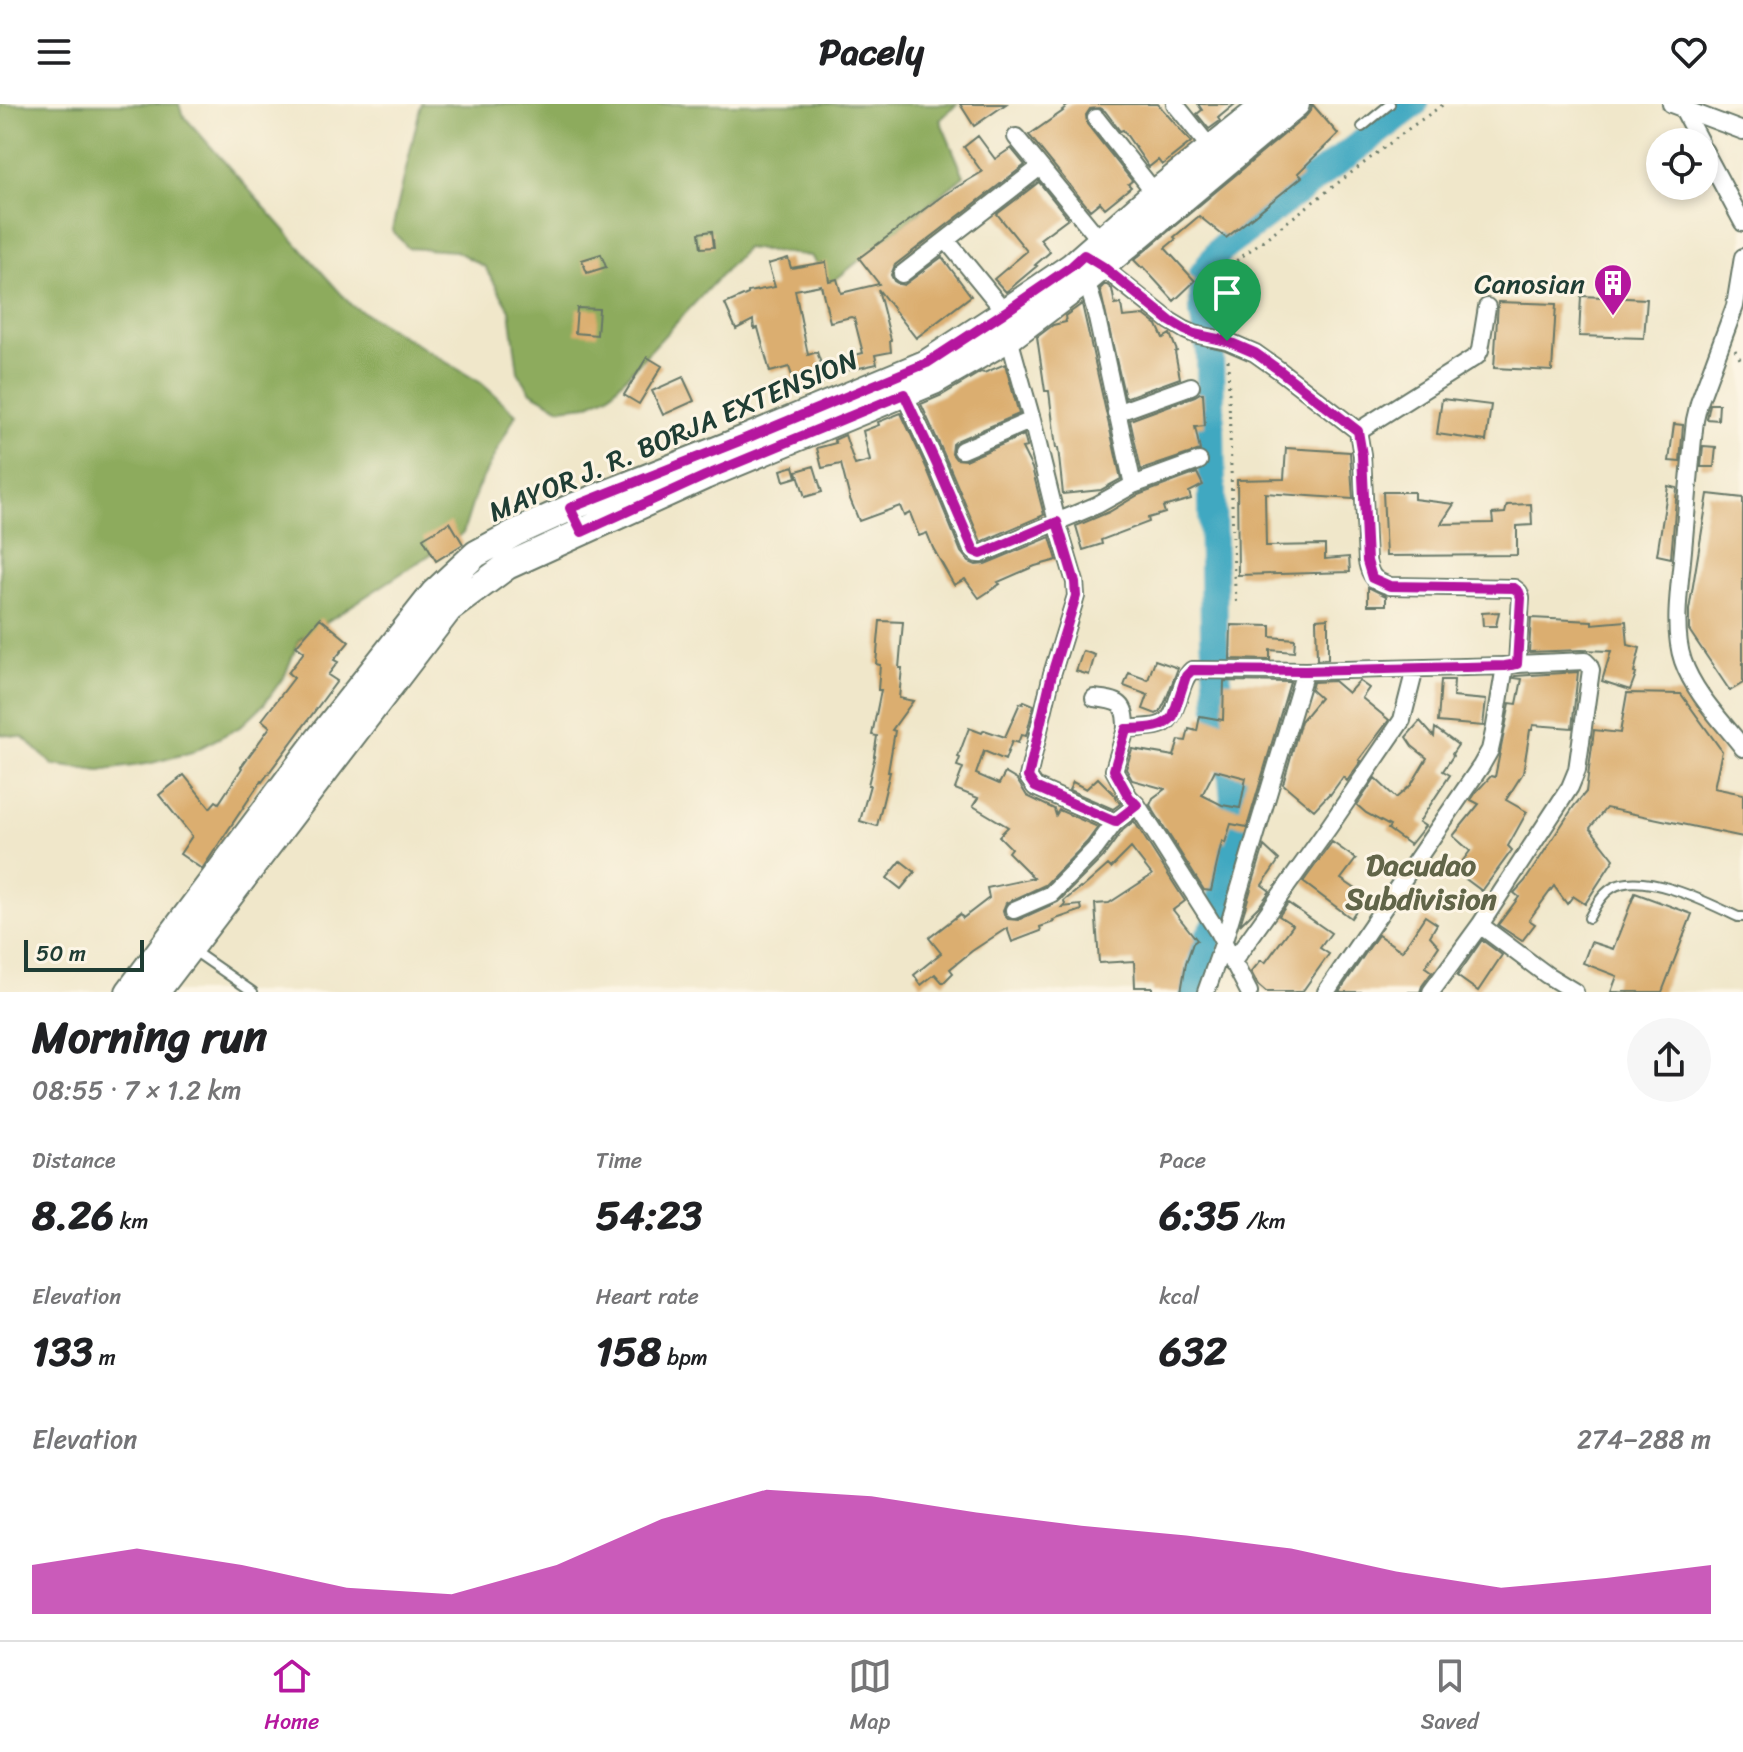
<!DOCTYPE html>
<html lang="en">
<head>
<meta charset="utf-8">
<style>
	:root { --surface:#fff; --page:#f6f6f6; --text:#202124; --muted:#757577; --line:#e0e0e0; --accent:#b5179e }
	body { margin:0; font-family:Sriracha,sans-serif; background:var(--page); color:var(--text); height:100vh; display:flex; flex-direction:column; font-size:30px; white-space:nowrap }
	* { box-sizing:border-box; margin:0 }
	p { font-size:26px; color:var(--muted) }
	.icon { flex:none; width:44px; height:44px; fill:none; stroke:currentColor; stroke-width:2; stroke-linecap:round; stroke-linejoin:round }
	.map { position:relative; height:888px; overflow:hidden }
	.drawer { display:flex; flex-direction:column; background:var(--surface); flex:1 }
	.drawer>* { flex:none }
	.fabs { position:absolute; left:1646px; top:24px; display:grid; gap:16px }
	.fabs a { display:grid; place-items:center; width:72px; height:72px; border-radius:50%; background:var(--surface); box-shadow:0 4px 12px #0003; font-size:40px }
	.scale { position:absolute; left:24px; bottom:20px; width:120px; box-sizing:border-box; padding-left:8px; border:4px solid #1f3d34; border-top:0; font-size:22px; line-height:28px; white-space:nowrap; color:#1f3d34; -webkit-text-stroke:6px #fcf5e5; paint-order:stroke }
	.pin { position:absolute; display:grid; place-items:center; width:68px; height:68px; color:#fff; margin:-82px -34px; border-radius:50% 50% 50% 0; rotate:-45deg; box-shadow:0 0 8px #0007 }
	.pin .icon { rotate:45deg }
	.round { display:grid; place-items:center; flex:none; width:84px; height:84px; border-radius:42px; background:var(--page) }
	.head { display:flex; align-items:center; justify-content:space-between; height:136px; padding:0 32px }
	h1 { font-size:44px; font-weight:700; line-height:60px }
	.metrics { display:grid; grid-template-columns:repeat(3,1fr); gap:12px; height:136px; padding:8px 32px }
	.metrics div { display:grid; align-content:center }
	.metrics b { font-size:40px; font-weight:700 }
	.metrics small { font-size:22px; font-weight:400 }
	.metrics p { font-size:22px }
	.chart { height:224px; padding:16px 32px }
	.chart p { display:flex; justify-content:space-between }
	.chart svg { width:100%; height:144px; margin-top:8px; fill:var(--accent); opacity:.7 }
	header { display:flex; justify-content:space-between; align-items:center; height:104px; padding:0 32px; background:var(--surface); font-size:36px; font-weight:700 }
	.dock { display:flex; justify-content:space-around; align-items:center; height:112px; border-top:2px solid var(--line); background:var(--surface); font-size:22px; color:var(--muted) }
	.dock a { display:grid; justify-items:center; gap:4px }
	.dock .active { color:var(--accent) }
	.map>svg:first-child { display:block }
	.forest { fill:#8dab5d; stroke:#567448; stroke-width:2 }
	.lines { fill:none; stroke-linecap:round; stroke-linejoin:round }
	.river { stroke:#41a8c1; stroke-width:28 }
	.building { fill:#dbae70; fill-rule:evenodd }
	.service-casing { stroke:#687868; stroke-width:12 }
	.minor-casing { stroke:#687868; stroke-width:20 }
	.primary-casing { stroke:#687868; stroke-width:30 }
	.path { stroke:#687868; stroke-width:3; stroke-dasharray:2 6; stroke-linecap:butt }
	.service { stroke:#fff; stroke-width:8 }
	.minor { stroke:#fff; stroke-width:16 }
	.primary { stroke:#fff; stroke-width:26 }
	.route-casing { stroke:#fff; stroke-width:16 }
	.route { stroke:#b5179e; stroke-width:10 }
	.labels { text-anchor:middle; stroke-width:6; stroke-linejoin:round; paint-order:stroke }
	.poi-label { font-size:28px; fill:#1f3d34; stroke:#fcf5e5; text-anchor:end }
	.street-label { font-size:28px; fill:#1f3d34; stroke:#fcf5e5 }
	.neighbourhood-label { font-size:30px; font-weight:bold; fill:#616549; stroke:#fcf5e5 }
</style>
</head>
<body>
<header><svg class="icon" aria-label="menu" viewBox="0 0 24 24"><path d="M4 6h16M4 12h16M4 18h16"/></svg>Pacely<svg class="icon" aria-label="heart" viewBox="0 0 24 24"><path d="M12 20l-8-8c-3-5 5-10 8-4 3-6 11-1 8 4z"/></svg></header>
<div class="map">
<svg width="1743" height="888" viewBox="0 0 1743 888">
	<rect width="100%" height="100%" fill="#fcf5e5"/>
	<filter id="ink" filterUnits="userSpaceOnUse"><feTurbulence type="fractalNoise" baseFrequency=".0125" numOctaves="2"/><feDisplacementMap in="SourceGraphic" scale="16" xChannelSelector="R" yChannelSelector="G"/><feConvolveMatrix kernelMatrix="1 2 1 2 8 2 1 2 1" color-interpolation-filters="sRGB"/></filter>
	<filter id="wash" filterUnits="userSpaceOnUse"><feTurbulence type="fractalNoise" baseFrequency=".006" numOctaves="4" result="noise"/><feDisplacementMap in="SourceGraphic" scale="32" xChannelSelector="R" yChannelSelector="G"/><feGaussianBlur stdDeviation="1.8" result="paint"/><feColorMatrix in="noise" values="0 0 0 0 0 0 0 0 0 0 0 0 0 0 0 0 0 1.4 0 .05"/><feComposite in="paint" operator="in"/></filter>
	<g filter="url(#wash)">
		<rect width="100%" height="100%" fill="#f0e7ca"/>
		<!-- forest -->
		<path class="forest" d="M0,0h179l3,10 169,191 130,78 35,31 -39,75 -14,44 -164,107 -14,35 -21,29 -24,23 -48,25 -40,11 -52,8 -47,-6 -30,-28 -23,-3z
			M421,0h536l-17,16 24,56 -134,108 -19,-28 -65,-8 -137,147 -22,10 -27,3 -29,-16 -13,-20 -8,-62 -25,-43 -29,-16 -48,-3 -16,-18z"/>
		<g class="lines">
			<!-- river -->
			<path class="river" d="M1194,888l15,-56 12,-18v-18l15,-80 -4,-43 -13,-70 -5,-72 -4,-283 -7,-40v-38l18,-25 193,-145"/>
		</g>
		<g id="blocks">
			<!-- building -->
			<path class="building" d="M960,0h46l-32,22z
				M1070,0h88l33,38 -29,23 -4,-5 -9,7 -26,-37 -3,1 -15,-20 -6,-3 -9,1 -4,6 1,9 45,57 -4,3 3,3 -26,21 -5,-6 -10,8 -61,-75 34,-24 -1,-1z
				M1198,0h37l-17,14 2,3 -11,8 -12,-15 5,-4z
				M1312,0l26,30 -40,39 4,4 -76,61 -27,-22 -25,21 2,2 -11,9 30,33 -21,20 -31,-34 -1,1 -8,-8 172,-144 5,-6z
				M978,32l17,23 16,-11 14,17 -130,100 -4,10 3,6 5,3 5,1 38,-28 29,39 -55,42 -38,-49 13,51 -1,1 1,11 -16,3 2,9 -27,6 -3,-13 16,-4 -9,-35 -3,-1 -21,5 -9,-37 -26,5 13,65 9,-3 10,29 -30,10 -8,-24 -19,5 -12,-44 -4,1 -1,-9 -17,9 -11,-25 23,-10v-2l27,-5 -7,-23 20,-6 3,10 35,-6 3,19 8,-2 4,14 38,-9 -20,-26 83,-62 40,-24 -18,-25z
				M1039,78l29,36 -28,21 10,13 -15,13 2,1 -31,26 -12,-13 33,-28 -30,-37z
				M712,127l2,16 -13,1 -2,-15z
				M601,150l5,13 -19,6 -5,-13z
				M1104,181h3l5,4 3,16 6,-1 2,13 21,-2 13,10 6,13 7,-4 7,17 -2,1 5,26 -55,20 -25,-109z
				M1581,192l66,3 -3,39 -65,-2z
				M1498,198l58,2 -4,67 -58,-3z
				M1082,200l39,175 -20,11 -38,4 -5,-46h-2l-7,-57h-4l-8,-54 16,-12 13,-3 -1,-6z
				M577,204l22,1 -2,26 -22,-2z
				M647,253l15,9 -23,38 -15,-9z
				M1005,260l14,50 -61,26 -5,4 -1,10 4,5 10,1 58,-25 3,12 -5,1 10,20 12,47 -63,27 -34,-81 -26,-57 21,-9 39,-23 3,1z
				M683,273l11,24 -31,14 -11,-24z
				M1200,289h3l2,33 -10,1 5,23 -59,20 -11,-50 65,-24z
				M1442,295l49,6 -5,36 -49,-7z
				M1710,300h9l-1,16 -11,-1z
				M901,309l26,56 34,83 8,10 7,3 9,-1 65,-27 7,23 -22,6 -37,16 2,2 -21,14 -14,-19 -11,6 -21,-37 -6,-15 -8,3 -9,-23 -6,3 -4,-10 -41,15 -9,-22 -9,-35 -19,4 -5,-20 19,-5 -2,-3 11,-5 10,30 15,-4 -7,-30 16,-6 -1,-3z
				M1674,320l9,1 -3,37 -11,-1z
				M1703,342l13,1 -2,20h-13z
				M1286,344l64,4 3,47 -88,-6 1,53 59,-1v14l24,-2 1,15 -112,3 -1,-95 47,-1z
				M794,362l3,11 -13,4 -3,-11z
				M814,362l8,26 -17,5 -8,-26z
				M1197,369l6,12 -14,7 2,7 -28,8 2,6 -17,5 1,4 -48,18 1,4 -19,6 -7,-24 33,-14 29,-17z
				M1668,382l9,2 -6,70 -14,-3z
				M1383,388h31v7l40,5 -13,20 52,-1 -1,-9 13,-1 2,-8 24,-1 1,21 -15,1v29l-131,1z
				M1708,390l35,4v185l-13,8 -41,-61v-20z
				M450,418l13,22 -27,17 -13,-23z
				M1368,483l18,9v9h-18z
				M1499,508l-3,14h-13l-1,-13z
				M320,514l29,24 -15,18 4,2 -10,13 9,6 -75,101 -1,-1 -59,88 -22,-15 12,-18 -33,-41 25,-20 26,33 6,-7 3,2 23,-35 -1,-1 29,-40 -8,-7 32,-42 -6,-5 16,-21 -8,-6z
				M1328,514v41l-11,1 -1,-41z
				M1531,514l61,3v3l34,-3 2,24 12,3 -6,25 2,1 -6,16 -28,-9 9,-30 -30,-1 -52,2z
				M880,517l23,1 -4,46h3l-3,30 14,3 -21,29 3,1 -7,41h2l-13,54 -17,-5 10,-36h-2l7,-29h-1l3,-20 -5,-1 9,-45h-3l2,-25 -4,-1z
				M1231,521l40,1v11l24,2 -1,13 -24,-2v10l-40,-1z
				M1083,547l12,4 -6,20 -13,-4z
				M1155,556l23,8 -13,34 -5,10 -4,2 -13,-5 5,-14 -24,-9 5,-13 19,7z
				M1578,568l-6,56 -39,-3 -1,5h-2l-7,43 -17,27 21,12 -19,34 4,4 -30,41 -27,-20 15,-20 -17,-15 26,-32 -8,-4 6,-9 14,-15 4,1 15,-74 7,1 5,-25 -8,-1 1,-2z
				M1441,576h13l-1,17 33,3 -3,26 -45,-4z
				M1224,577l66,1 -43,145 -16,-3 -6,19 -3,-2 -11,50 -7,-1 -54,-85 3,-7 12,-9 -33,-9 -6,-11 6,-20 42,7 5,-16 7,1 3,-12 8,2 3,-15 23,4zM1215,666l31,8 -6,30 -18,-3 -20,-10z
				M1334,577l14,12 11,-12 10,7 -7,10 27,22 -30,40 2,1 -14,20 -4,-4 -13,18 -1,-1 -15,16 -31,-26 18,-63 19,-23 -9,-8 2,-8z
				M1627,589l54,1 41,57 -8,37 29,6v43l-137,-29 -16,20 24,31 -29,45 -12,-8 -6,8 -13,-18 -25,34 6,4 -13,17 -24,-16 21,-28 -5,-4 11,-12 49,-75 12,-14 8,-62 26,3z
				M1024,597l10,4 -8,31 -5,-1 -3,8 -6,-2 -7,19 -21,-9 -8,23 23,10 6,-11 12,7 10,16 27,13 2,6 3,-5 39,17 -11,15 -42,43 -39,18 -3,7 1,5 4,4 10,1 40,-18 45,-45 20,-27 11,-9 51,80 -12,9 24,30 -4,3 -7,20 -5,29h-29v-5h-17l-1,-26 -35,2 -4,-59 14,-1 43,-28 -21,-27 -20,20 -3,-3 -27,24 -1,-1 -16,13 1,3 -3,3 19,-2 1,5 -29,10 1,2 -14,5 1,4 -29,11 -5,-14 -35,23 -22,18 3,4 -10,10 -8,-9 -14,11 -7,-10 27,-22 -12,-15 31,-24 3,4 26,-20 -2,-10 47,-10 -26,-26 3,-4 -12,-12 9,-9 -35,-21 5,-8 -23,-9 8,-21 -6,-2 3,-8 -2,-1 11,-29 13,5 2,-3 21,7 15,-34 3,1z
				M1420,617l14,16 1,-9 23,17 -6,9 1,2 -10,15 7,4 -31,47 6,4 -15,19 -22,-16 2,-3 -24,-13 -9,-8 18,-27 21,20 15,-13 16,-27 -15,-12 -6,-9z
				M1098,674l17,17 5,9 -7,5 -44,-19 4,-8 13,7z
				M1332,738l24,17 -15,20 25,17 -15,22 -48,-36z
				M1264,742l15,14 -17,25 8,6 -10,14 -20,20z
				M901,757l14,11 -14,17 -14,-11z
				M1635,789l57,21 -30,78h-51l6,-16 -34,-13 8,-21 22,7z
				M1288,799l43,30 -11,15 9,6 -27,38h-36l-8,-7 -7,-13 10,-12 4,3 28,-38 -14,-9z
				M1425,812l12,8 -7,12 9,10 -14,21 7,5 -10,14 -2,6h-81l39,-57 24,16z
				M1482,836l20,15 -24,36 -21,-15z"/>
		</g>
	</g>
	<g filter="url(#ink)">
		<use href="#blocks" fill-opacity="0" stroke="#687868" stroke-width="2"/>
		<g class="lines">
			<defs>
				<path id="service" d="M1362,23l28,-23
					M1589,814c6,-11 12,-23 23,-30 29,-19 97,15 126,29h5
					M194,847l59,41"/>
				<path id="minor" d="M1175,0l37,46
					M1671,0l72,27
					M1683,6l17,32
					M1096,14l59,75
					M1016,33l84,103
					M1704,46l39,73
					M947,137l58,71
					M1743,153l-8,49 -36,97 -4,17c-5,44 -8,87 -12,130 -3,34 -11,79 0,111 11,32 39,60 60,87
					M1097,159l73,58 15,9 9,4 33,7 28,12 24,17 79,61 4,24 5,106c3,16 8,20 23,25l124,2 5,4 2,6 -4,66 -12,2 -11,66 -4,18 -9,16 -155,226
					M902,170l138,-107
					M1081,171l5,5 9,29 38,176
					M1009,234l23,82 25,102 18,60 1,14 -24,78 -24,103 7,10 80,35 -20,27 -44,45 -37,16
					M904,290l33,71 34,83 6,6h4l116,-49 36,-20 66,-24
					M1116,309l75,-27
					M1358,327l119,-75 3,-6 7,-43
					M962,346l70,-30
					M1094,594c26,3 32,4 32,31
					M1137,701l-8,-8 -15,-27 12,-41c44,-4 42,1 56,-42 3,-7 4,-12 10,-17l113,1 200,-5
					M1115,718l22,-17 4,6 77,121 31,60
					M1480,821l67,50 28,17
					M1232,859l97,-136 73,-107 13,-51
					M1206,888l17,-48 82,-273
					M1431,888l49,-67 90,-138 7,-17 14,-100 -2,-5 -4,-4 -68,3"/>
				<path id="primary" d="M129,888l186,-248 119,-151 42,-39 39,-21 55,-25 172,-68 185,-77 78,-51 67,-46 83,-73 112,-89
					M156,888l293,-383 58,-43 198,-90 229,-95 75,-43 77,-58 210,-176"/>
			</defs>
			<!-- service casing -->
			<use href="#service" class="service-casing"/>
			<!-- minor casing -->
			<use href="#minor" class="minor-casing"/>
			<!-- primary casing -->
			<use href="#primary" class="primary-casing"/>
			<!-- path -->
			<path class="path" d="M1225,221l-6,-43 4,-11 188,-144 33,-23
				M1735,246l8,14
				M1228,256l6,216 3,31"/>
			<!-- service -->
			<use href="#service" class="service"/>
			<!-- minor -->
			<use href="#minor" class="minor"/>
			<!-- primary -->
			<use href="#primary" class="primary"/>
		</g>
	</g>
	<g class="lines" filter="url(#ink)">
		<defs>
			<path id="route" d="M1084,151l18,11 68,55 15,9 9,4 33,7 28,12 24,17 79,61 4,24 5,106 5,17 18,8 124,2 5,4 2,6 -4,66 -12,2 -200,5 -113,-1 -6,6 -13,40c-10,14 -31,12 -47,13l-12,41 15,27 8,8 -22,17 -80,-35 -7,-10 24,-103 24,-78 -1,-14 -18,-60 -76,32 -7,-3 -37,-86 -33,-71 -199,82 -123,56 -12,-24 172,-68 185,-77 78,-51 67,-46z"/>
		</defs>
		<!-- route casing -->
		<use href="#route" class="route-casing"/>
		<!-- route -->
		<use href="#route" class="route"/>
	</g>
	<!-- icons -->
	<defs>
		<symbol id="building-pin" viewBox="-11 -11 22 30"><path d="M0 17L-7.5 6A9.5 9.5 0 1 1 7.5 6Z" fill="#b5179e" stroke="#fcf5e5"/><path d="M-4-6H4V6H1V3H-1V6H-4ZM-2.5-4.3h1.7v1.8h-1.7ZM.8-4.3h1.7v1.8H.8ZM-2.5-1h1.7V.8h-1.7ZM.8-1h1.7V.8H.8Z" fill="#fff"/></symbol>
	</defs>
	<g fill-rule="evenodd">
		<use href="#building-pin" x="1591" y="157" width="44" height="60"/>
	</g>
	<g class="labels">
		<!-- poi labels -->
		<g class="poi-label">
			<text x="1585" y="189">Canosian</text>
		</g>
		<!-- street labels -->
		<g class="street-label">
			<text transform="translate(673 331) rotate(-23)" y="10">MAYOR J. R. BORJA EXTENSION</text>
		</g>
		<!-- neighbourhood labels -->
		<g class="neighbourhood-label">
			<text x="1421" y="771">Dacudao<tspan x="1421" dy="34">Subdivision</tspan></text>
		</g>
	</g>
</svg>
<div class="fabs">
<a><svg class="icon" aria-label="locate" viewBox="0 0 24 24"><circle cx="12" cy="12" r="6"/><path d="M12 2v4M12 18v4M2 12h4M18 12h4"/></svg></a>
</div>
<div class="scale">50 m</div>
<div class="pin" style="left:1227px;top:237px;background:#1e9e55"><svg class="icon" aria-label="arrive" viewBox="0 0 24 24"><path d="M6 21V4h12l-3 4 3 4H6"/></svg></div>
</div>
<section class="drawer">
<div class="head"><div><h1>Morning run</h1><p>08:55 · 7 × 1.2 km</p></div><a class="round"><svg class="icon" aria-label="share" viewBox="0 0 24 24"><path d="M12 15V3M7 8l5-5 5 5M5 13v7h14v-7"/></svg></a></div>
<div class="metrics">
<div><p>Distance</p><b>8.26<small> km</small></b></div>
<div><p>Time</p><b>54:23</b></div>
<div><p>Pace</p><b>6:35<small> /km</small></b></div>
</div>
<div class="metrics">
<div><p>Elevation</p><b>133<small> m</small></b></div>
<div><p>Heart rate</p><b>158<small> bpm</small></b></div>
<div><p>kcal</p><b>632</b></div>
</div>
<div class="chart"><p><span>Elevation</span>274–288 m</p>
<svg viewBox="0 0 160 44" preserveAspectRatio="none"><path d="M0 44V29L10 24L20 29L30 36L40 38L50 29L60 15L70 6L80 8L90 13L100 17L110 20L120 24L130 31L140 36L150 33L160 29V44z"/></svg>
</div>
</section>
<nav class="dock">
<a class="active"><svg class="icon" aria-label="home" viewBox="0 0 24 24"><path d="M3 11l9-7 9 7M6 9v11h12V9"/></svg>Home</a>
<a><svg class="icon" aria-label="map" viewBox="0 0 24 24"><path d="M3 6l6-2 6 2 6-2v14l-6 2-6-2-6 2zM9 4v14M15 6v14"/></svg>Map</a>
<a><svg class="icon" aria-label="saved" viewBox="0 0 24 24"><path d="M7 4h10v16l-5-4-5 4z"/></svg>Saved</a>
</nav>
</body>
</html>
